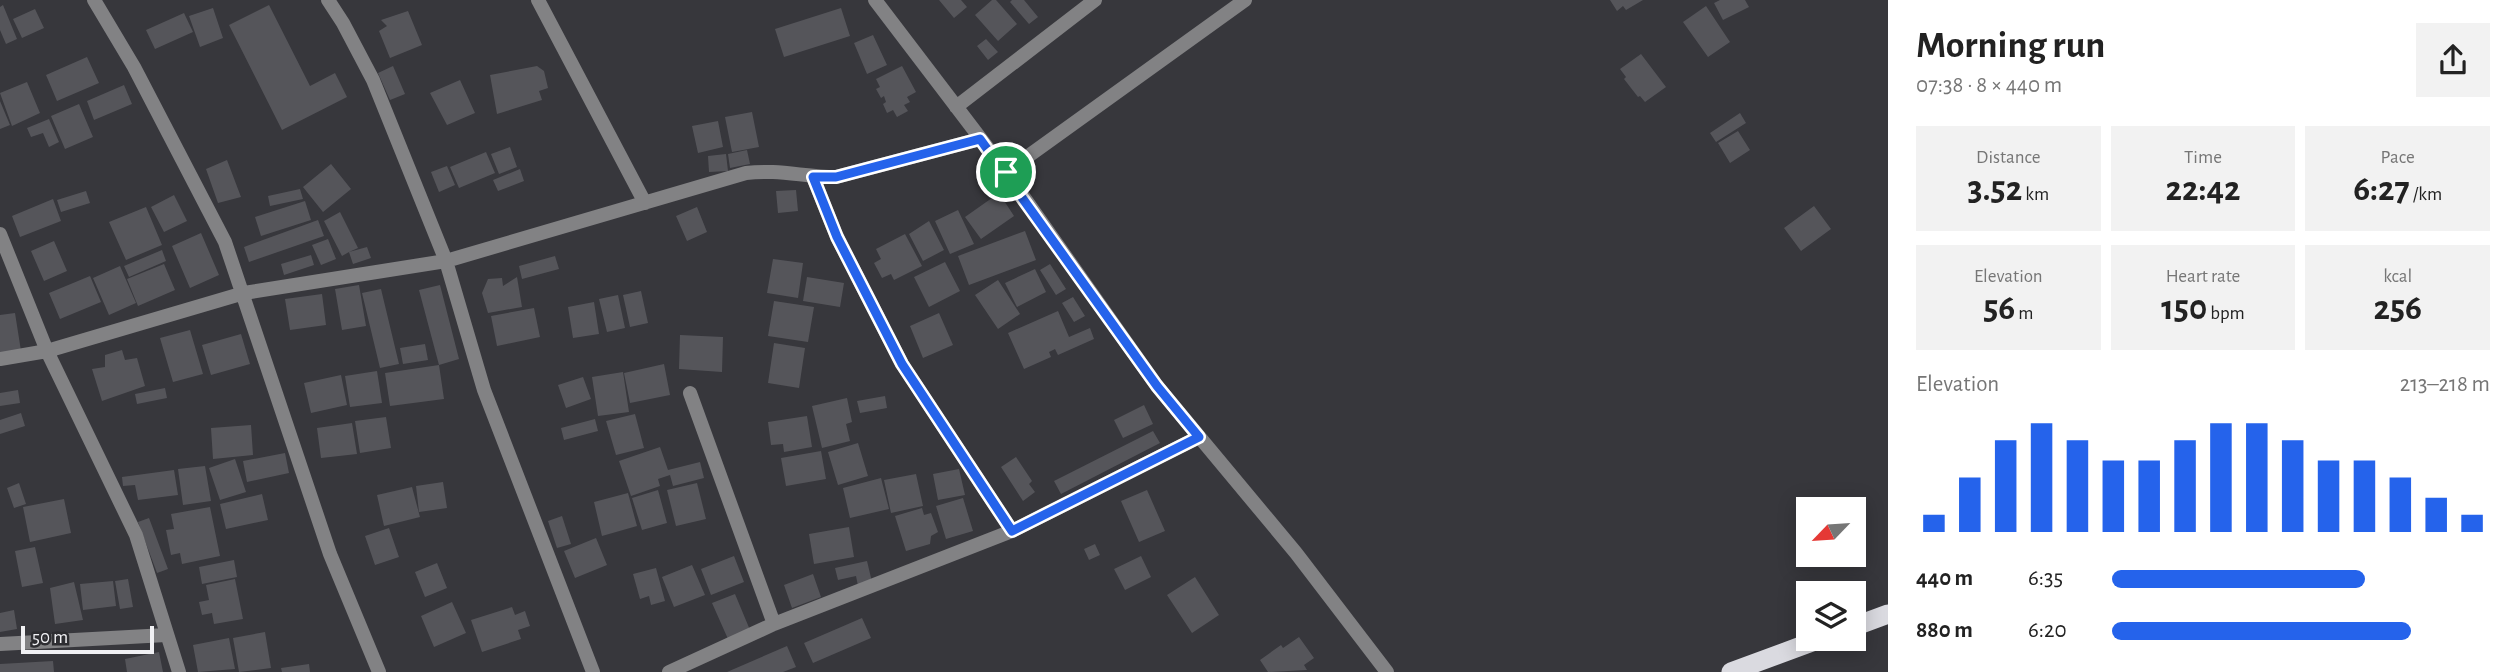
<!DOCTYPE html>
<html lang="en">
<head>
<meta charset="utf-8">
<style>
	:root { --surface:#fff; --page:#f2f2f2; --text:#222; --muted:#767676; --accent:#2563eb }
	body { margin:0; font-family:"Alegreya Sans",sans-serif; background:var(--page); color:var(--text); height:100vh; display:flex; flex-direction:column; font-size:26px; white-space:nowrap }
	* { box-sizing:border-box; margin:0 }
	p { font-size:23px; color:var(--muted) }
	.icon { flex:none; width:38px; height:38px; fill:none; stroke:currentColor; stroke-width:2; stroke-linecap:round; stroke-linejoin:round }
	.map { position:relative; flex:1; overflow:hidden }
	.panel { display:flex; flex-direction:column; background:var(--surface); width:630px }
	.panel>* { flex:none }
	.needle { width:46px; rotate:245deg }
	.tools { position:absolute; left:1796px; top:497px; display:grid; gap:14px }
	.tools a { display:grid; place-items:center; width:70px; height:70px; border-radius:0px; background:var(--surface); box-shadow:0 4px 18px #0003; font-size:35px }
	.scale { position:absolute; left:21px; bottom:18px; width:133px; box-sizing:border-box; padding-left:7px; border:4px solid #f1f1f4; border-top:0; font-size:19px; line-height:24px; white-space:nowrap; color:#f1f1f4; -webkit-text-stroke:5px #2d2d31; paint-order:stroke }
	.pin { position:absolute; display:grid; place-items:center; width:60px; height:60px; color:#fff; margin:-30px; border:4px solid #fff; border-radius:50%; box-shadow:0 2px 7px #0007 }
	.round { display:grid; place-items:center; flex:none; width:74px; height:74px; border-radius:0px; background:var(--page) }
	.summary { display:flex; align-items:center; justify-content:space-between; height:119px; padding:0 28px }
	h1 { font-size:38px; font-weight:600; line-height:52px }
	.metrics { display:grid; grid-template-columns:repeat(3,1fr); gap:10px; height:119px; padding:7px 28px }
	.metrics div { display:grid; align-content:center; border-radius:0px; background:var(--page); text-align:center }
	.metrics b { font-size:35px; font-weight:600 }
	.metrics small { font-size:19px; font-weight:400 }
	.metrics p { font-size:19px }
	.chart { height:196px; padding:14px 28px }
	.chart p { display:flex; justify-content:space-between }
	.chart svg { width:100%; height:126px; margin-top:7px; stroke:var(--accent); stroke-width:6 }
	ul { padding:0 28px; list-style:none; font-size:23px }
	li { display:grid; grid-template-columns:112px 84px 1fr; align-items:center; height:52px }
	li i { height:18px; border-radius:9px; background:var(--accent) }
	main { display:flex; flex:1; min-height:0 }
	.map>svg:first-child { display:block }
	.building { fill:#55555a }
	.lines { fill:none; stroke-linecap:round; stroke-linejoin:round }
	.minor { stroke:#828284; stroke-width:14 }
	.trunk { stroke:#dadae0; stroke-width:19 }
	.route-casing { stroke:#fff; stroke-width:14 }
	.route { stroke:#2563eb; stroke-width:9 }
</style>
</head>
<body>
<main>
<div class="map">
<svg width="1888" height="672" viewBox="0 0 1888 672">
	<rect width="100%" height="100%" fill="#37373c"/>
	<!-- building -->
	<path class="building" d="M939,0h22l6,7 -13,11z
		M992,0h4l21,24 -19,17 -23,-26z
		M1012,0h12l14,17 -9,7 -19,-22z
		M1610,0h33l-17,10 -3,-4 -6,5z
		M1720,0h25l4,7 -26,13 -9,-17z
		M3,5l14,34 -11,5 -6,-14v-23z
		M269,5l41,81 25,-13 12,24 -65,33 -53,-105z
		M1706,6l24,36 -22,15 -25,-35z
		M213,8l10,30 -23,9 -11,-31z
		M841,8l9,28 -66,21 -9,-28z
		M35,9l9,19 -22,10 -9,-19z
		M408,11l14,34 -32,13 -11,-27 8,-5 -6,-6z
		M184,13l9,19 -38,17 -9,-19z
		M873,35l14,30 -20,9 -13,-31z
		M986,39l12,13 -10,8 -11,-14z
		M1641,54l25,33 -21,15 -5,-6 -2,1 -14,-18 2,-2 -6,-8z
		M87,57l12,26 -42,18 -11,-26z
		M393,66l12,28 -15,6 -12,-27z
		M537,66l7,5 4,17 -9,3 3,9 -45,14 -7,-39z
		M902,66l14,26 -9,5 3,5 -6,3 4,6 -11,6 -4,-7 -6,3 -4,-9 3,-2 -2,-6 -3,2 -5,-9 4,-2 -4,-8z
		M460,80l15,33 -28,12 -17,-32z
		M27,82l13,31 -28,13 -12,-33z
		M124,85l8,19 -38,16 -7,-19z
		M0,101l10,24 -10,4z
		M79,104l14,33 -28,12 -14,-33z
		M752,112l7,35 -27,5 -7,-35z
		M1740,113l6,10 -30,19 -6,-9z
		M49,119l10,23 -10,5 -6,-14 -12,4 -4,-9z
		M718,121l5,26 -25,6 -6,-27z
		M1738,131l12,19 -20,13 -12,-20z
		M510,147l7,20 -18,7 -8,-20z
		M747,150l3,14 -20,4 -2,-14z
		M486,152l9,21 -36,15 -9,-21z
		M726,154l2,17 -19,1 -1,-16z
		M227,160l14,37 -23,6 -12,-34z
		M331,164l20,25 -28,23 -20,-25z
		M447,166l8,19 -16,7 -8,-20z
		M520,169l4,12 -26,10 -5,-11z
		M300,189l3,10 -33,7 -2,-10z
		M796,190l2,21 -20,2 -2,-22z
		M86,191l4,12 -29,9 -4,-12z
		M999,193l15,23 -33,23 -16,-22z
		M174,195l13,26 -23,11 -13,-25z
		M53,199l8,22 -41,16 -8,-21z
		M305,201l6,19 -50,16 -6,-19z
		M1814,206l17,23 -30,22 -17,-23z
		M146,207l16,38 -36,15 -17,-38z
		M697,207l10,25 -20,9 -11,-25z
		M958,210l16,34 -24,10 -15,-33z
		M340,212l18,36 -9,4 18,-5 4,11 -18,6 -4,-12 -7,4 -18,-35z
		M318,220l6,16 -75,26 -5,-15z
		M929,221l15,29 -21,11 -14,-27z
		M1025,231l11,29 -67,25 -11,-29z
		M201,233l18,42 -29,13 -18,-42z
		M905,234l17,32 -28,14 -3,-6 -9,4 -8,-15 7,-4 -5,-10z
		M328,239l8,20 -15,6 -9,-20z
		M54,241l13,30 -23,10 -13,-30z
		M162,250l4,11 -37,16 -5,-11z
		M311,255l3,10 -30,10 -3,-11z
		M555,256l4,13 -37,10 -3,-13z
		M773,259l30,4 -5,35 -31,-5z
		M945,262l15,29 -31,16 -15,-30z
		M164,264l11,26 -37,16 -11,-27z
		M1050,264l16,25 -10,6 -16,-25z
		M120,266l16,37 -27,12 -16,-37z
		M1035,269l11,23 -29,15 -12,-24z
		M90,276l11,26 -41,17 -11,-26z
		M517,277l5,30 -34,6 -6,-20 6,-14 14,-1 1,8z
		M807,277l37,6 -4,24 -37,-6z
		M998,280l22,34 -22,15 -23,-34z
		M359,285l7,41 -24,4 -7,-41z
		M440,285l19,74 -20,6 -20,-75z
		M381,289l18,75 -19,4 -18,-75z
		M641,291l7,32 -18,4 -7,-32z
		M322,294l4,31 -36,5 -5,-31z
		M618,295l7,33 -18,4 -8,-33z
		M1073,297l12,19 -11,6 -12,-19z
		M774,301l40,6 -6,35 -40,-6z
		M594,302l5,32 -26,4 -5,-31z
		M534,308l6,29 -43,9 -6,-30z
		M1058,311l11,26 21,-9 4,11 -36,16 -3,-6 -6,3 2,5 -27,12 -16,-36z
		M15,313l6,38 -21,3v-39z
		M939,313l14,32 -30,13 -13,-32z
		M190,330l13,44 -30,8 -13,-44z
		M241,334l9,30 -39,11 -9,-30z
		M680,335l43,2 -1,35 -43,-3z
		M774,343l31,5 -6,40 -31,-5z
		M425,344l3,16 -25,4 -3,-16z
		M122,350l3,10 12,-2 8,28 -43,15 -10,-32 13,-2v-12z
		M664,364l6,31 -40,8 -6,-30z
		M439,365l5,34 -54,7 -5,-33z
		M377,371l5,32 -32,4 -5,-31z
		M623,372l6,40 -31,4 -6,-39z
		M341,375l6,30 -36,8 -7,-30z
		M583,377l8,22 -25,9 -8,-23z
		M165,388l2,10 -30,6 -2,-10z
		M18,390l2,13 -20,3v-13z
		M885,396l2,12 -27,5 -3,-12z
		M847,398l5,24 -6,2 4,17 -28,7 -10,-42z
		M1144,405l9,19 -30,14 -9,-18z
		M21,413l4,13 -25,8v-14z
		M635,414l9,34 -28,7 -10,-34z
		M807,416l5,31 -28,5 -1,-8 -12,1 -3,-23z
		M386,417l5,31 -31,5 -5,-32z
		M595,419l3,12 -34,9 -3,-12z
		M352,423l5,31 -36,4 -4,-30z
		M251,425l2,30 -40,4 -2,-31z
		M1153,431l7,12 -99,51 -7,-13z
		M858,443l10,33 -30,9 -10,-33z
		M660,447l8,23 32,-8 4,16 -31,8 -3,-11 -12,4 2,7 -29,10 -12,-35z
		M821,451l5,28 -40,7 -5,-28z
		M285,453l4,20 -42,9 -4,-21z
		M1016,457l16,24 -3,3 6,8 -12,9 -22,-34z
		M235,459l11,33 -26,8 -11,-32z
		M205,466l6,35 -28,4 -5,-36z
		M959,469l6,26 -27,5 -5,-26z
		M174,470l4,25 -40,5 -3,-15 -12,1 -1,-9z
		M916,474l7,32 -32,7 -7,-33z
		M881,478l8,31 -39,9 -7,-30z
		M443,482l4,26 -28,4 -3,-26z
		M19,483l7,21 -12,4 -7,-20z
		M697,483l9,36 -30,7 -9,-36z
		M412,487l8,30 -36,9 -7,-31z
		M658,490l9,33 -25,7 -10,-32z
		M1147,490l18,41 -26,11 -18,-41z
		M628,493l9,33 -35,10 -8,-34z
		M262,494l6,26 -42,9 -6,-25z
		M963,498l10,33 -27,8 -10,-33z
		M64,499l7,34 -41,9 -7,-35z
		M210,507l10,49 -38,8 -2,-11 -9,2 -5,-25 8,-1 -3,-15z
		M922,508l2,7 7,-2 7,19 -7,4 -1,8 -24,7 -11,-35z
		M562,516l9,28 -14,4 -9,-27z
		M149,518l19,51 -11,4 -19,-51z
		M849,527l5,30 -40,7 -5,-30z
		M389,528l10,29 -24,8 -10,-29z
		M596,538l11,27 -32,13 -11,-27z
		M1095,544l5,11 -11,5 -5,-11z
		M35,547l8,36 -21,4 -7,-36z
		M734,556l10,26 -33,13 -10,-26z
		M1141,556l10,21 -26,13 -11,-21z
		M234,560l3,17 -35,7 -3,-17z
		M867,561l5,21 -14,4 -2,-10 -18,4 -3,-12z
		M437,563l10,25 -22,9 -10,-25z
		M692,565l13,30 -31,12 -12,-30z
		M656,568l9,33 -14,4 -2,-9 -9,3 -7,-25z
		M813,574l8,23 -29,11 -8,-23z
		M1195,577l24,38 -27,18 -25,-38z
		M128,579l5,28 -13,2 -5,-28z
		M235,579l8,40 -29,5 -2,-11 -10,2 -3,-13 10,-2 -3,-15z
		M113,581l3,25 -33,4 -3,-26z
		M74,582l9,38 -28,4 -5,-36z
		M735,594l15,36 -22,9 -16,-36z
		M452,602l14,31 -32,14 -13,-31z
		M512,607l3,8 10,-4 5,15 -12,4 3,9 -39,13 -11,-32z
		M14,610l3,19 -17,3v-19z
		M862,618l9,20 -58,25 -9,-20z
		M265,632l6,36 -32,4 -6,-34z
		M1299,637l15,21 -10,7 3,5 -39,2 -8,-12 21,-15 2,3z
		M229,638l6,31 -37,3 -5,-27z
		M787,646l9,21 -13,5h-56z
		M159,652l4,20h-36l-2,-13z
		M53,661l1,11h-54v-8z
		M309,664l1,8h-28l-1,-4z"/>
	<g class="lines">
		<!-- minor -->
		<path class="minor" d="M94,0l40,67 91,175 105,312 49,118
			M328,0l15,23 30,57 73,181 38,129 109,282
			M538,0l107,203
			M875,0l131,172 151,214 139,167 91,119
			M956,107l139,-107
			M1006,172l239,-172
			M813,177l24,60 65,127 110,167
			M0,234l47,117 89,184 43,137
			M0,359l47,-8 197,-58 202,-32 300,-88c31,-4 59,4 90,4l144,-38
			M690,393l84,231
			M0,644l166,-9
			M669,672l105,-48 238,-93 187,-94"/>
		<!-- trunk -->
		<path class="trunk" d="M1853,627l35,-13
			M1731,672l89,-33"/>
	</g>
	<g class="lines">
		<defs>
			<path id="route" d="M980,139l177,247 42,51 -187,94 -110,-167 -65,-127 -24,-60h23z"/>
		</defs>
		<!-- route casing -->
		<use href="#route" class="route-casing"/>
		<!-- route -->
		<use href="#route" class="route"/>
	</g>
</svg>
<div class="tools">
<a><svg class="needle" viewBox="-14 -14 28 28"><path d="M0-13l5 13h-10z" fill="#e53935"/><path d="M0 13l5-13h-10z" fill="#767676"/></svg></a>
<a><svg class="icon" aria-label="layers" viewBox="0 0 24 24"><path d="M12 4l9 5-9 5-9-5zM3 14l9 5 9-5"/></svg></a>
</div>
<div class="scale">50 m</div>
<div class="pin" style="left:1006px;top:172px;background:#1e9e55"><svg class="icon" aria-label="arrive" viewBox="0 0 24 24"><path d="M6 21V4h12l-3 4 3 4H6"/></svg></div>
</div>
<section class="panel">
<div class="summary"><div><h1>Morning run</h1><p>07:38 · 8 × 440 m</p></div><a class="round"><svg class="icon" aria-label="share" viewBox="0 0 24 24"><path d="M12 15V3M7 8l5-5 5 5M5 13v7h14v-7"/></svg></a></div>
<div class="metrics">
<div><p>Distance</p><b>3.52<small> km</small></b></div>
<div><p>Time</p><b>22:42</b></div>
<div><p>Pace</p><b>6:27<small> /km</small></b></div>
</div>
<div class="metrics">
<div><p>Elevation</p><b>56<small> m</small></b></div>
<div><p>Heart rate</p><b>150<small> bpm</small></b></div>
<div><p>kcal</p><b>256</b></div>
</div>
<div class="chart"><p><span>Elevation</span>213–218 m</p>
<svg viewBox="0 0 160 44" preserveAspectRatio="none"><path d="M5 44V38M15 44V25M25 44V12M35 44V6M45 44V12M55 44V19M65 44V19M75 44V12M85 44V6M95 44V6M105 44V12M115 44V19M125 44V19M135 44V25M145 44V32M155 44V38"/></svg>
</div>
<ul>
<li><b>440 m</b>6:35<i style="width:67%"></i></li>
<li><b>880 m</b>6:20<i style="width:79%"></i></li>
</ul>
</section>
</main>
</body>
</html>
